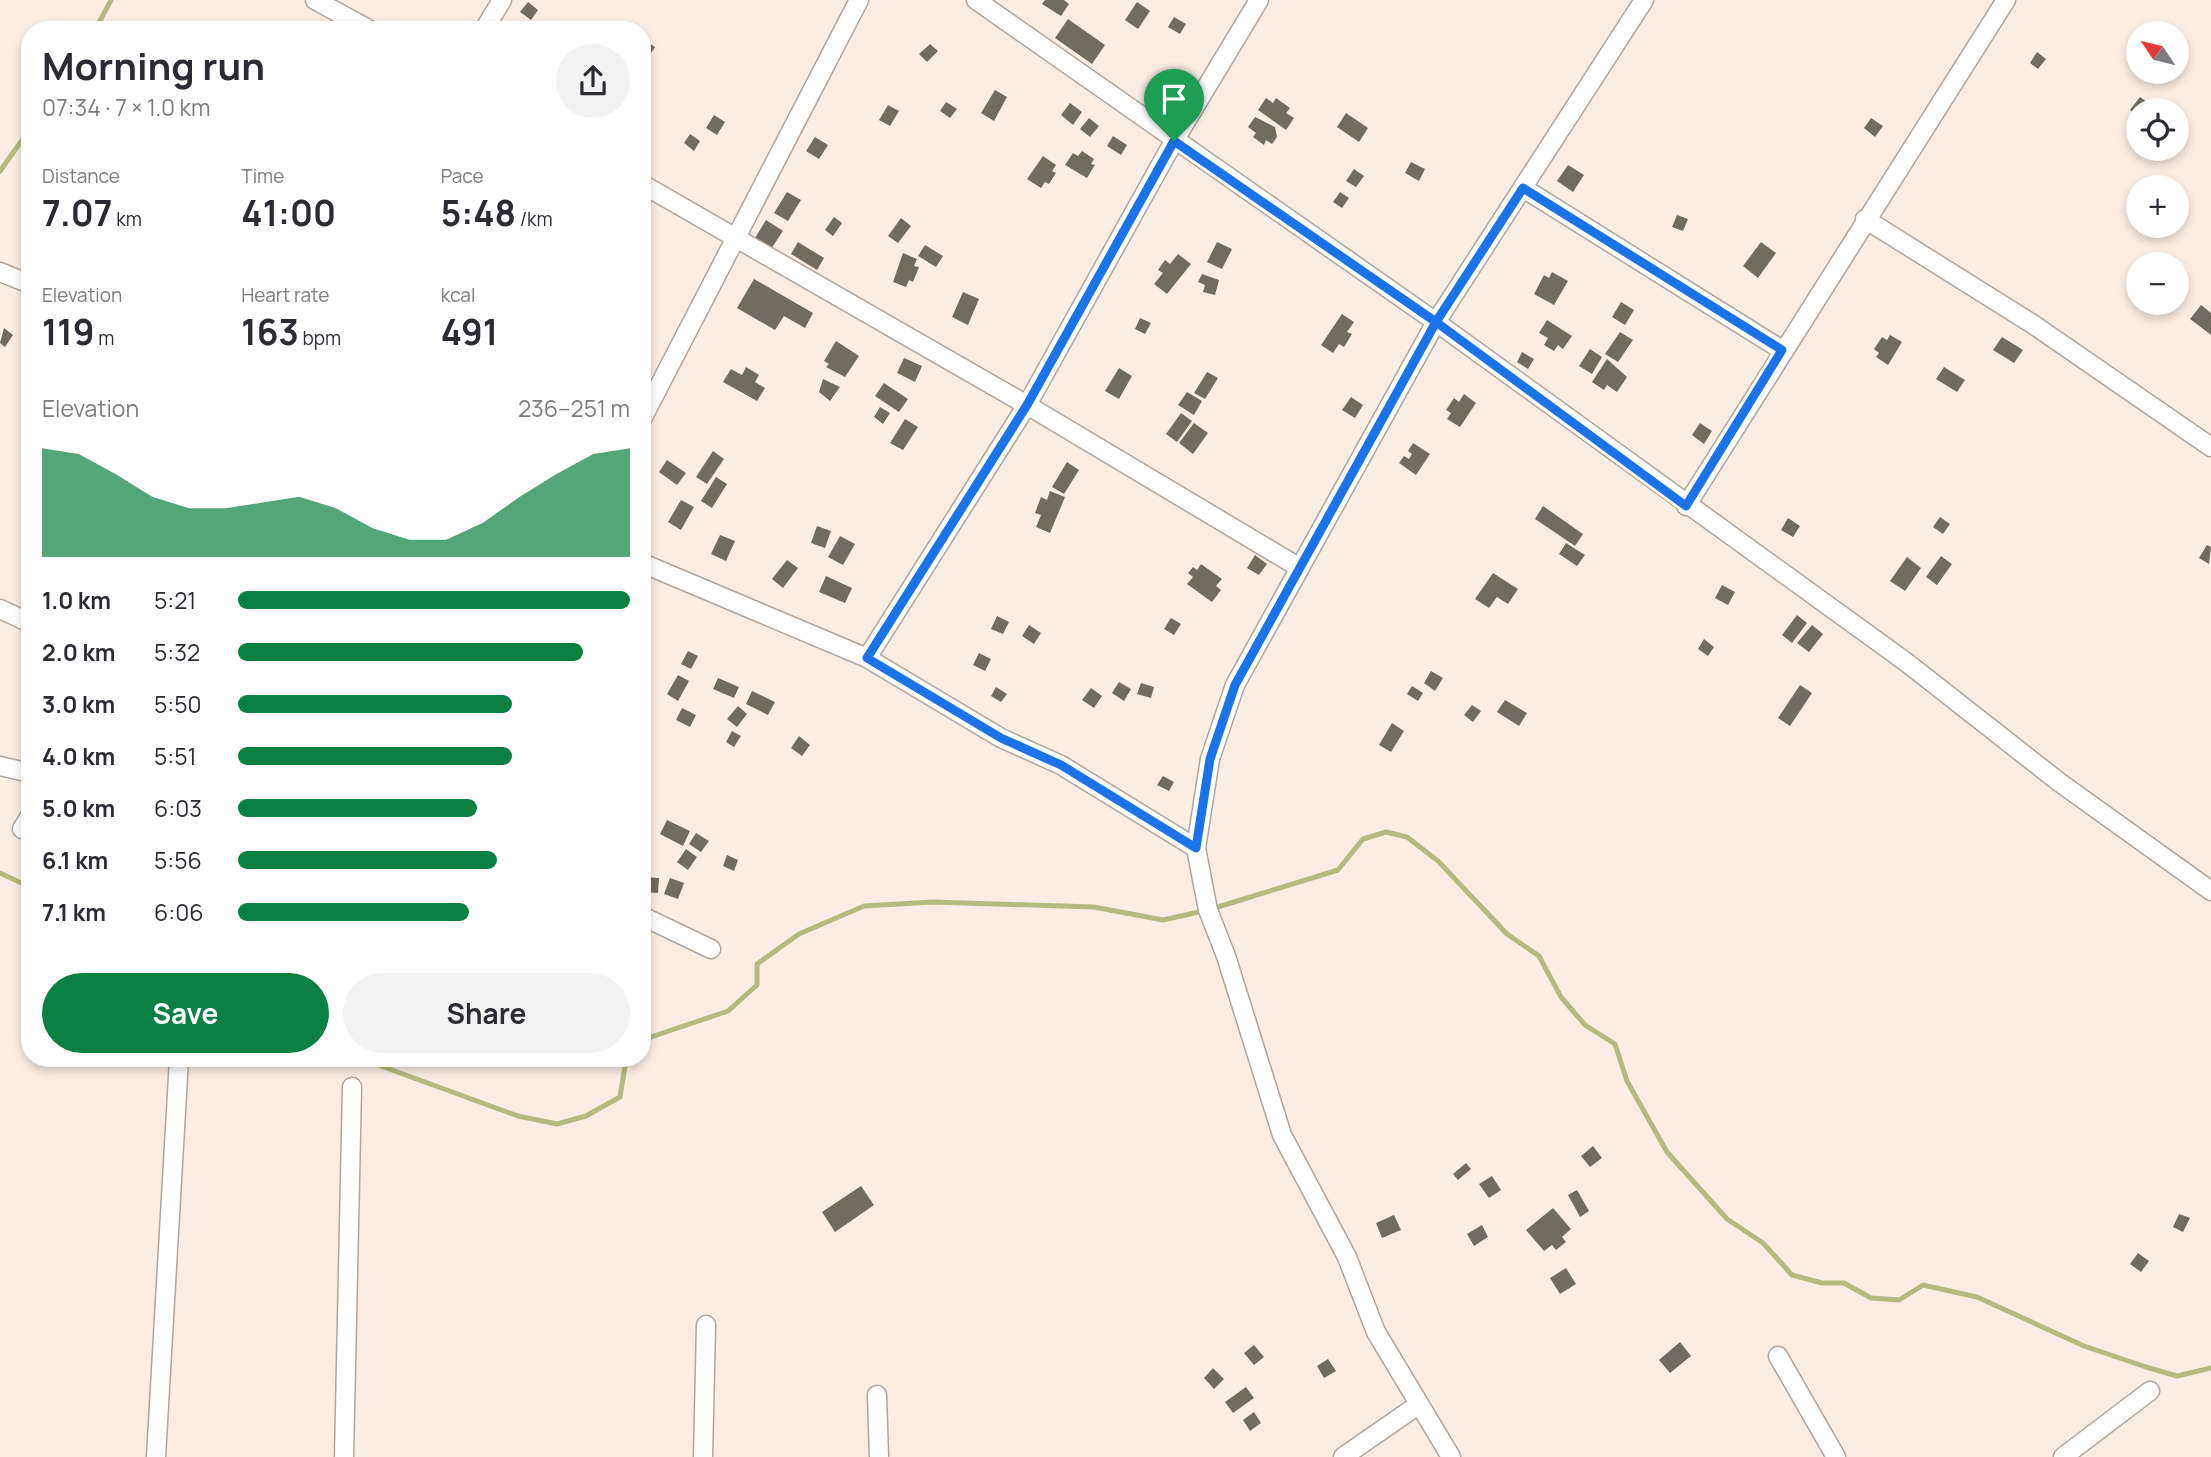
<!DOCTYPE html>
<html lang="en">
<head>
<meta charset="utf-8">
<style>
	:root { --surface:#fff; --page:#f2f2f3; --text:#2b2b33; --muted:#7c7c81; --accent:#0b8043 }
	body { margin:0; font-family:Manrope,sans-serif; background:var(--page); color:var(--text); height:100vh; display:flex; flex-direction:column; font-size:26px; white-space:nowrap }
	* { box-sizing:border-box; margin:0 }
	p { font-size:23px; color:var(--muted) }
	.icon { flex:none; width:38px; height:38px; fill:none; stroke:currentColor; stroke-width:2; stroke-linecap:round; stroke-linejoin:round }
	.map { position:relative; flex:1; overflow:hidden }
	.sheet { position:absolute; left:21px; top:21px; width:630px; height:1046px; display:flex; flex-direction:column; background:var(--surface); border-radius:28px; box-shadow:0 4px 10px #0003 }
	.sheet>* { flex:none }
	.needle { width:46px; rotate:305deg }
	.tools { position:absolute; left:2126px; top:21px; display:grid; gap:14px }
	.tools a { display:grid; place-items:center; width:63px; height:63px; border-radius:50%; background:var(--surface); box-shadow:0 4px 10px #0003; font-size:35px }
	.pin { position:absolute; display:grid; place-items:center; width:60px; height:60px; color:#fff; margin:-72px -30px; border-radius:50% 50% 50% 0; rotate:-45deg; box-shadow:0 0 7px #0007 }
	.pin .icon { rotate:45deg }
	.round { display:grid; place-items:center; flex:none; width:74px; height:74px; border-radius:37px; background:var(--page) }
	.head { display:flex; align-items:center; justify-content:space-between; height:119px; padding:0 21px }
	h1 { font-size:38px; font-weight:700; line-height:52px }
	.stats { display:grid; grid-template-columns:repeat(3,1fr); gap:10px; height:119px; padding:7px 21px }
	.stats div { display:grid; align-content:center }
	.stats b { font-size:35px; font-weight:700 }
	.stats small { font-size:19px; font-weight:400 }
	.stats p { font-size:19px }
	.chart { height:196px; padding:14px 21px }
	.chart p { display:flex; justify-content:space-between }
	.chart svg { width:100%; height:126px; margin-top:7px; fill:var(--accent); opacity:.7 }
	.action { display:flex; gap:14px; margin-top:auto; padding:14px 21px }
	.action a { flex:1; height:80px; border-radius:42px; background:var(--accent); color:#fff; font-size:28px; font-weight:700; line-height:80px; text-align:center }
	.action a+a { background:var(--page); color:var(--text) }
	ul { padding:0 21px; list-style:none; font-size:23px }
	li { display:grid; grid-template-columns:112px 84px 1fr; align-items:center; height:52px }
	li i { height:18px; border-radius:9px; background:var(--accent) }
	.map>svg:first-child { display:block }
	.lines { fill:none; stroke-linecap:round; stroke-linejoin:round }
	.stream { stroke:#b3bb80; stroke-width:5 }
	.building { fill:#716c61 }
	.street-casing { stroke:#b0a59c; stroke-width:21 }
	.street { stroke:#fff; stroke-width:18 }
	.route-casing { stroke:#fff; stroke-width:14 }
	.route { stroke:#1a73e8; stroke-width:9 }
</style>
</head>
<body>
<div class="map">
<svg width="2211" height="1457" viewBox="0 0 2211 1457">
	<rect width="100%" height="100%" fill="#faeee4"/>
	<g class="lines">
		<!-- stream -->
		<path class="stream" d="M95,30l16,-30
			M0,171l30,-42
			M0,873l30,14
			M642,1047l9,-10 77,-26 29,-26v-21l42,-30 65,-28 69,-4 161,5 69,13 45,-10 130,-40 25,-31 23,-7 21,5 31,24 69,73 32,22 22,41 24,28 30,19 12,37 40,71 60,67 36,24 29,32 30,8h22l27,15 28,2 24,-15 54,12 107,49 62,21 31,9 34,-8
			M362,1059l156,57 39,8 29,-8 34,-19 5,-31 6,-7"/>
	</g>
	<!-- building -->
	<path class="building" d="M1045,0h19l5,4 -8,12 -19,-12z
		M528,2l10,8 -7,10 -11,-8z
		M1137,2l13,9 -12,18 -13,-9z
		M1174,17l12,7 -6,10 -12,-7z
		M1068,19l37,26 -13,19 -37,-26z
		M642,39l13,8 -13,20z
		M930,44l8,7 -11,11 -8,-8z
		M2037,52l9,7 -8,10 -8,-6z
		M995,90l12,7 -13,24 -13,-8z
		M2140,97l14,10 -2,3h-14v6l-8,-6z
		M1266,98l7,5 3,-5 14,10 -4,5 8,5 -8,12 -28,-20z
		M946,102l11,7 -7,9 -10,-7z
		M1070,103l12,9 -9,13 -12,-10z
		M888,105l11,6 -9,15 -11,-6z
		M1346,113l22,15 -9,14 -22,-15z
		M714,115l11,7 -8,13 -11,-7z
		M1255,117l20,10 2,10 -5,7 -6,-4 -2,5 -11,-8 3,-4 -8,-6z
		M1089,118l10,8 -9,11 -10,-8z
		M1871,118l12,8 -8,11 -11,-9z
		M690,134l10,7 -6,10 -10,-8z
		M1113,136l14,9 -6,10 -14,-9z
		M815,137l13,8 -9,14 -13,-8z
		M1082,151l12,8 -3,5 4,1 -8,13 -22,-13 8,-12 5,3z
		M1043,156l13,9 -4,6 4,2 -7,11 -4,-2 -4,6 -14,-9z
		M1411,162l14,7 -6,12 -14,-8z
		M1568,165l16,10 -11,17 -16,-11z
		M1354,169l10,7 -8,11 -10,-6z
		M787,192l14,8 -13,21 -14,-8z
		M1340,192l9,6 -7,10 -9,-6z
		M1677,215l11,4 -5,12 -11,-4z
		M834,217l8,6 -9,13 -8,-6z
		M901,218l10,8 -13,17 -10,-7z
		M766,220l17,11 -12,18 -16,-11z
		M798,242l26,16 -7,12 -26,-16z
		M1217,242l15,7 -10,20 -15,-7z
		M1761,242l15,11 -18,25 -15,-12z
		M925,245l18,11 -7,11 -18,-11z
		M903,253l14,6 -3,7 5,1 -6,15 -4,-2 -3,7 -13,-5z
		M1178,254l13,10 -24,30 -13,-10 9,-11 -5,-3 7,-10 5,4z
		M1552,272l16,9 -14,24 -20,-11 10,-19 5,3z
		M1202,274l17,6 -4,15 -12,-3 2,-7 -7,-3z
		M754,279l59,34 -8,15 -21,-12 -9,14 -38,-22z
		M963,292l16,7 -11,26 -16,-8z
		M1621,302l13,8 -9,15 -13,-8z
		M2201,305l10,8v22l-21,-16z
		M1342,314l12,8 -7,10 5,2 -8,13 -5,-3 -6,9 -12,-8z
		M1140,318l11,5 -6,11 -10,-5z
		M1547,320l25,16 -9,13 -5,-4 -4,6 -10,-6 4,-7 -9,-5z
		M4,328l9,7 -8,12 -5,-4z
		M1620,332l13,8 -15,22 -13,-8z
		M1890,335l12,7 -14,23 -12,-8 3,-4 -5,-4 8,-12 5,3z
		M2002,337l21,13 -9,13 -21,-13z
		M836,341l23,15 -14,21 -19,-10 3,-3 -5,-3z
		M1590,349l12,8 -10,17 -13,-8z
		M1522,352l12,7 -6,10 -11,-7z
		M904,358l18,8 -7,16 -18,-9z
		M1607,359l20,18 -10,15 -10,-7 -3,5 -12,-8z
		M746,367l13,8 -4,7 10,6 -8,13 -34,-19 8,-13 11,6z
		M1944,367l21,13 -8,12 -21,-13z
		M1119,368l13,8 -13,23 -14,-8z
		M1207,372l11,6 -13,21 -11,-6z
		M823,379l17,8 -10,14 -11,-9z
		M884,383l24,16 -9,13 -24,-16z
		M1187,392l15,9 -8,14 -16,-10z
		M1464,394l12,9 -16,24 -13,-8 4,-6 -5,-3 8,-12 5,4z
		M1351,397l12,8 -8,13 -13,-8z
		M880,407l10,6 -7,11 -9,-7z
		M1181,413l11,8 -15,21 -11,-8z
		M905,419l13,8 -15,23 -13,-7z
		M1194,423l14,10 -15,21 -14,-11z
		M1700,423l12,8 -8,13 -12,-9z
		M1413,443l17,11 -14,21 -17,-12 5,-7 5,3 3,-5 -4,-3z
		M713,451l11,8 -17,25 -11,-7z
		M667,460l19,13 -9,12 -18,-13z
		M1067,462l12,8 -15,24 -12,-7z
		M716,477l11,7 -15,24 -11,-7z
		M1050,491l15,6 -15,36 -14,-6 5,-12 -6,-2 6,-16 6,3z
		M681,500l13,7 -13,23 -13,-8z
		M1543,506l40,28 -8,12 -40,-27z
		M1940,517l10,7 -7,10 -10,-7z
		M1788,518l12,8 -7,11 -12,-7z
		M817,526l14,5 -6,17 -14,-5z
		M720,535l15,6 -9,20 -15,-7z
		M840,536l15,8 -12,21 -15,-8z
		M1566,543l19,12 -8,11 -18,-12z
		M2207,545l4,2 -2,17 -10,-6z
		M1255,555l12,9 -8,11 -12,-7z
		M1941,556l11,8 -15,21 -11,-8z
		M1907,557l14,11 -16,23 -15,-10z
		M787,560l11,8 -15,20 -11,-9z
		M1201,564l21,15 -6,7 5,4 -9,12 -25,-18 6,-7 -5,-4 5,-6 4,3z
		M1493,573l25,16 -10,15 -11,-7 -8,11 -14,-9z
		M826,576l26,12 -7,15 -26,-11z
		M1722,585l13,7 -7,13 -13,-7z
		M1797,615l10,8 -15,20 -10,-8z
		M997,616l12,6 -6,12 -12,-5z
		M1171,618l10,6 -7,11 -10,-6z
		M1029,625l12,8 -7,11 -12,-8z
		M1812,625l11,9 -14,18 -12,-9z
		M1704,639l10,8 -6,9 -10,-7z
		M688,651l10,5 -7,13 -10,-5z
		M979,653l12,6 -6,12 -12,-6z
		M1431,671l12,7 -8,13 -11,-8z
		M678,675l11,6 -11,20 -11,-7z
		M718,678l21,9 -5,11 -21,-9z
		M1119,682l12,7 -7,12 -12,-8z
		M1141,683l13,4 -3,11 -14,-4z
		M1800,685l12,8 -22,33 -12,-8z
		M1412,686l11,7 -5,8 -11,-7z
		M996,687l11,7 -6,8 -10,-6z
		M1091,688l11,8 -8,12 -12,-8z
		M752,691l23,11 -7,13 -22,-11z
		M1505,700l22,13 -8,13 -22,-14z
		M1472,705l9,6 -8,11 -9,-7z
		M738,706l9,8 -10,13 -10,-8z
		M682,708l14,7 -6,12 -14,-7z
		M1392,723l12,8 -13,21 -12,-7z
		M732,731l9,5 -7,11 -8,-5z
		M799,736l11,9 -8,11 -11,-8z
		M1163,776l11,6 -5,9 -12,-6z
		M667,820l23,11 -7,15 -23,-12z
		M696,833l13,8 -8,11 -12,-8z
		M686,849l11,8 -9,13 -11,-8z
		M727,855l11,5 -4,11 -11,-5z
		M644,877l15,1 -1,15 -15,-1z
		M670,878l14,5 -6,16 -14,-5z
		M1593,1146l9,12 -12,9 -9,-11z
		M1466,1163l5,6 -13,11 -5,-6z
		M1492,1176l9,14 -12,8 -10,-14z
		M861,1186l13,19 -39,27 -13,-20z
		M1577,1190l12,21 -9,6 -12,-22z
		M1553,1208l18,21 -9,8 4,5 -10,8 -4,-5 -8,6 -18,-21z
		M2179,1214l11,4 -7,14 -10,-5z
		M1394,1215l7,15 -19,8 -6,-15z
		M1482,1225l6,12 -14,9 -7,-12z
		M2138,1253l11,8 -8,11 -11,-8z
		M1566,1268l10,16 -16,10 -10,-16z
		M1680,1342l11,14 -21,17 -11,-13z
		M1254,1345l10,12 -10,8 -10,-12z
		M1328,1359l8,12 -12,7 -7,-12z
		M1213,1368l11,11 -10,10 -10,-11z
		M1246,1387l8,11 -21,15 -8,-11z
		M1254,1412l7,11 -11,8 -7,-11z"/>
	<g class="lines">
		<defs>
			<path id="street" d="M315,0l55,30
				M976,0l460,322 470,340 153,120 152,109
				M484,30l18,-30
				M642,184l385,221 273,163
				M1523,188l259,162
				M1865,219l166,104 180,124
				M0,272l30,12
				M642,419l217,-419
				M1686,506l320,-506
				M642,563l225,95 134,80 60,27 135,83
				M0,609l30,14
				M867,658l160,-253 147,-264 85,-141
				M0,766l30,7
				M22,829l8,-13
				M642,916l69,33
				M1778,1356l58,101
				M877,1395l2,62
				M156,1457l23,-398
				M344,1457l8,-370
				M703,1457l3,-132
				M1343,1457l75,-52
				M1451,1457l-75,-125 -29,-75 -65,-122 -56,-179 -18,-46 -12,-62 14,-89 25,-74 201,-363 208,-322
				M2063,1457l87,-66"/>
		</defs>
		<!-- street casing -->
		<use href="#street" class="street-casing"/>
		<!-- street -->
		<use href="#street" class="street"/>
	</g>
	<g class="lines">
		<defs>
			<path id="route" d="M1174,141l-147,264 -160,253 134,80 60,27 135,83 14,-89 25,-74 201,-363 250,184 96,-156 -259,-162 -87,134 -262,-181"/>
		</defs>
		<!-- route casing -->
		<use href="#route" class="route-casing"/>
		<!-- route -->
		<use href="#route" class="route"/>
	</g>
</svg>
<div class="tools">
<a><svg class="needle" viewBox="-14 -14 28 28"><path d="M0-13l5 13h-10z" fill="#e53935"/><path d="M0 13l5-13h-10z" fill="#7c7c81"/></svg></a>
<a><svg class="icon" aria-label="locate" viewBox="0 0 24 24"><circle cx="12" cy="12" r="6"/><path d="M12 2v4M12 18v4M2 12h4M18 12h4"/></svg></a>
<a>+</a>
<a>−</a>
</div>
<div class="pin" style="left:1174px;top:141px;background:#1e9e55"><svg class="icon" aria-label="arrive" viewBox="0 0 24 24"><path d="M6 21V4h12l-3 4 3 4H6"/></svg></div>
<section class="sheet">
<div class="head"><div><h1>Morning run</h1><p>07:34 · 7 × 1.0 km</p></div><a class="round"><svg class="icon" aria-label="share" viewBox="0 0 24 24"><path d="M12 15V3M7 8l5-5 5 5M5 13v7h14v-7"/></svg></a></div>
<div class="stats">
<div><p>Distance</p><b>7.07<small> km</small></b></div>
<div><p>Time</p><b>41:00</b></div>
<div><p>Pace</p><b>5:48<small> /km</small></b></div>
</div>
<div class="stats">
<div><p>Elevation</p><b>119<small> m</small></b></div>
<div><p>Heart rate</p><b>163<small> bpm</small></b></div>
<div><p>kcal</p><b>491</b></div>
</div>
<div class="chart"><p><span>Elevation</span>236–251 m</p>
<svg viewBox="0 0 160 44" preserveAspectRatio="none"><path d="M0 44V6L10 8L20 15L30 23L40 27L50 27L60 25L70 23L80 27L90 34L100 38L110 38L120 32L130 23L140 15L150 8L160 6V44z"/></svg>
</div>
<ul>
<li><b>1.0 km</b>5:21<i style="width:100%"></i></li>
<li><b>2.0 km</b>5:32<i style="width:88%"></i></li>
<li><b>3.0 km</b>5:50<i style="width:70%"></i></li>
<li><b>4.0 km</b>5:51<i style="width:70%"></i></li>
<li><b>5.0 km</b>6:03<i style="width:61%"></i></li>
<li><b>6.1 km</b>5:56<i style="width:66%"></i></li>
<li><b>7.1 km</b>6:06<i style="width:59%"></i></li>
</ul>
<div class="action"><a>Save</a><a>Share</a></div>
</section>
</div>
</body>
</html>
